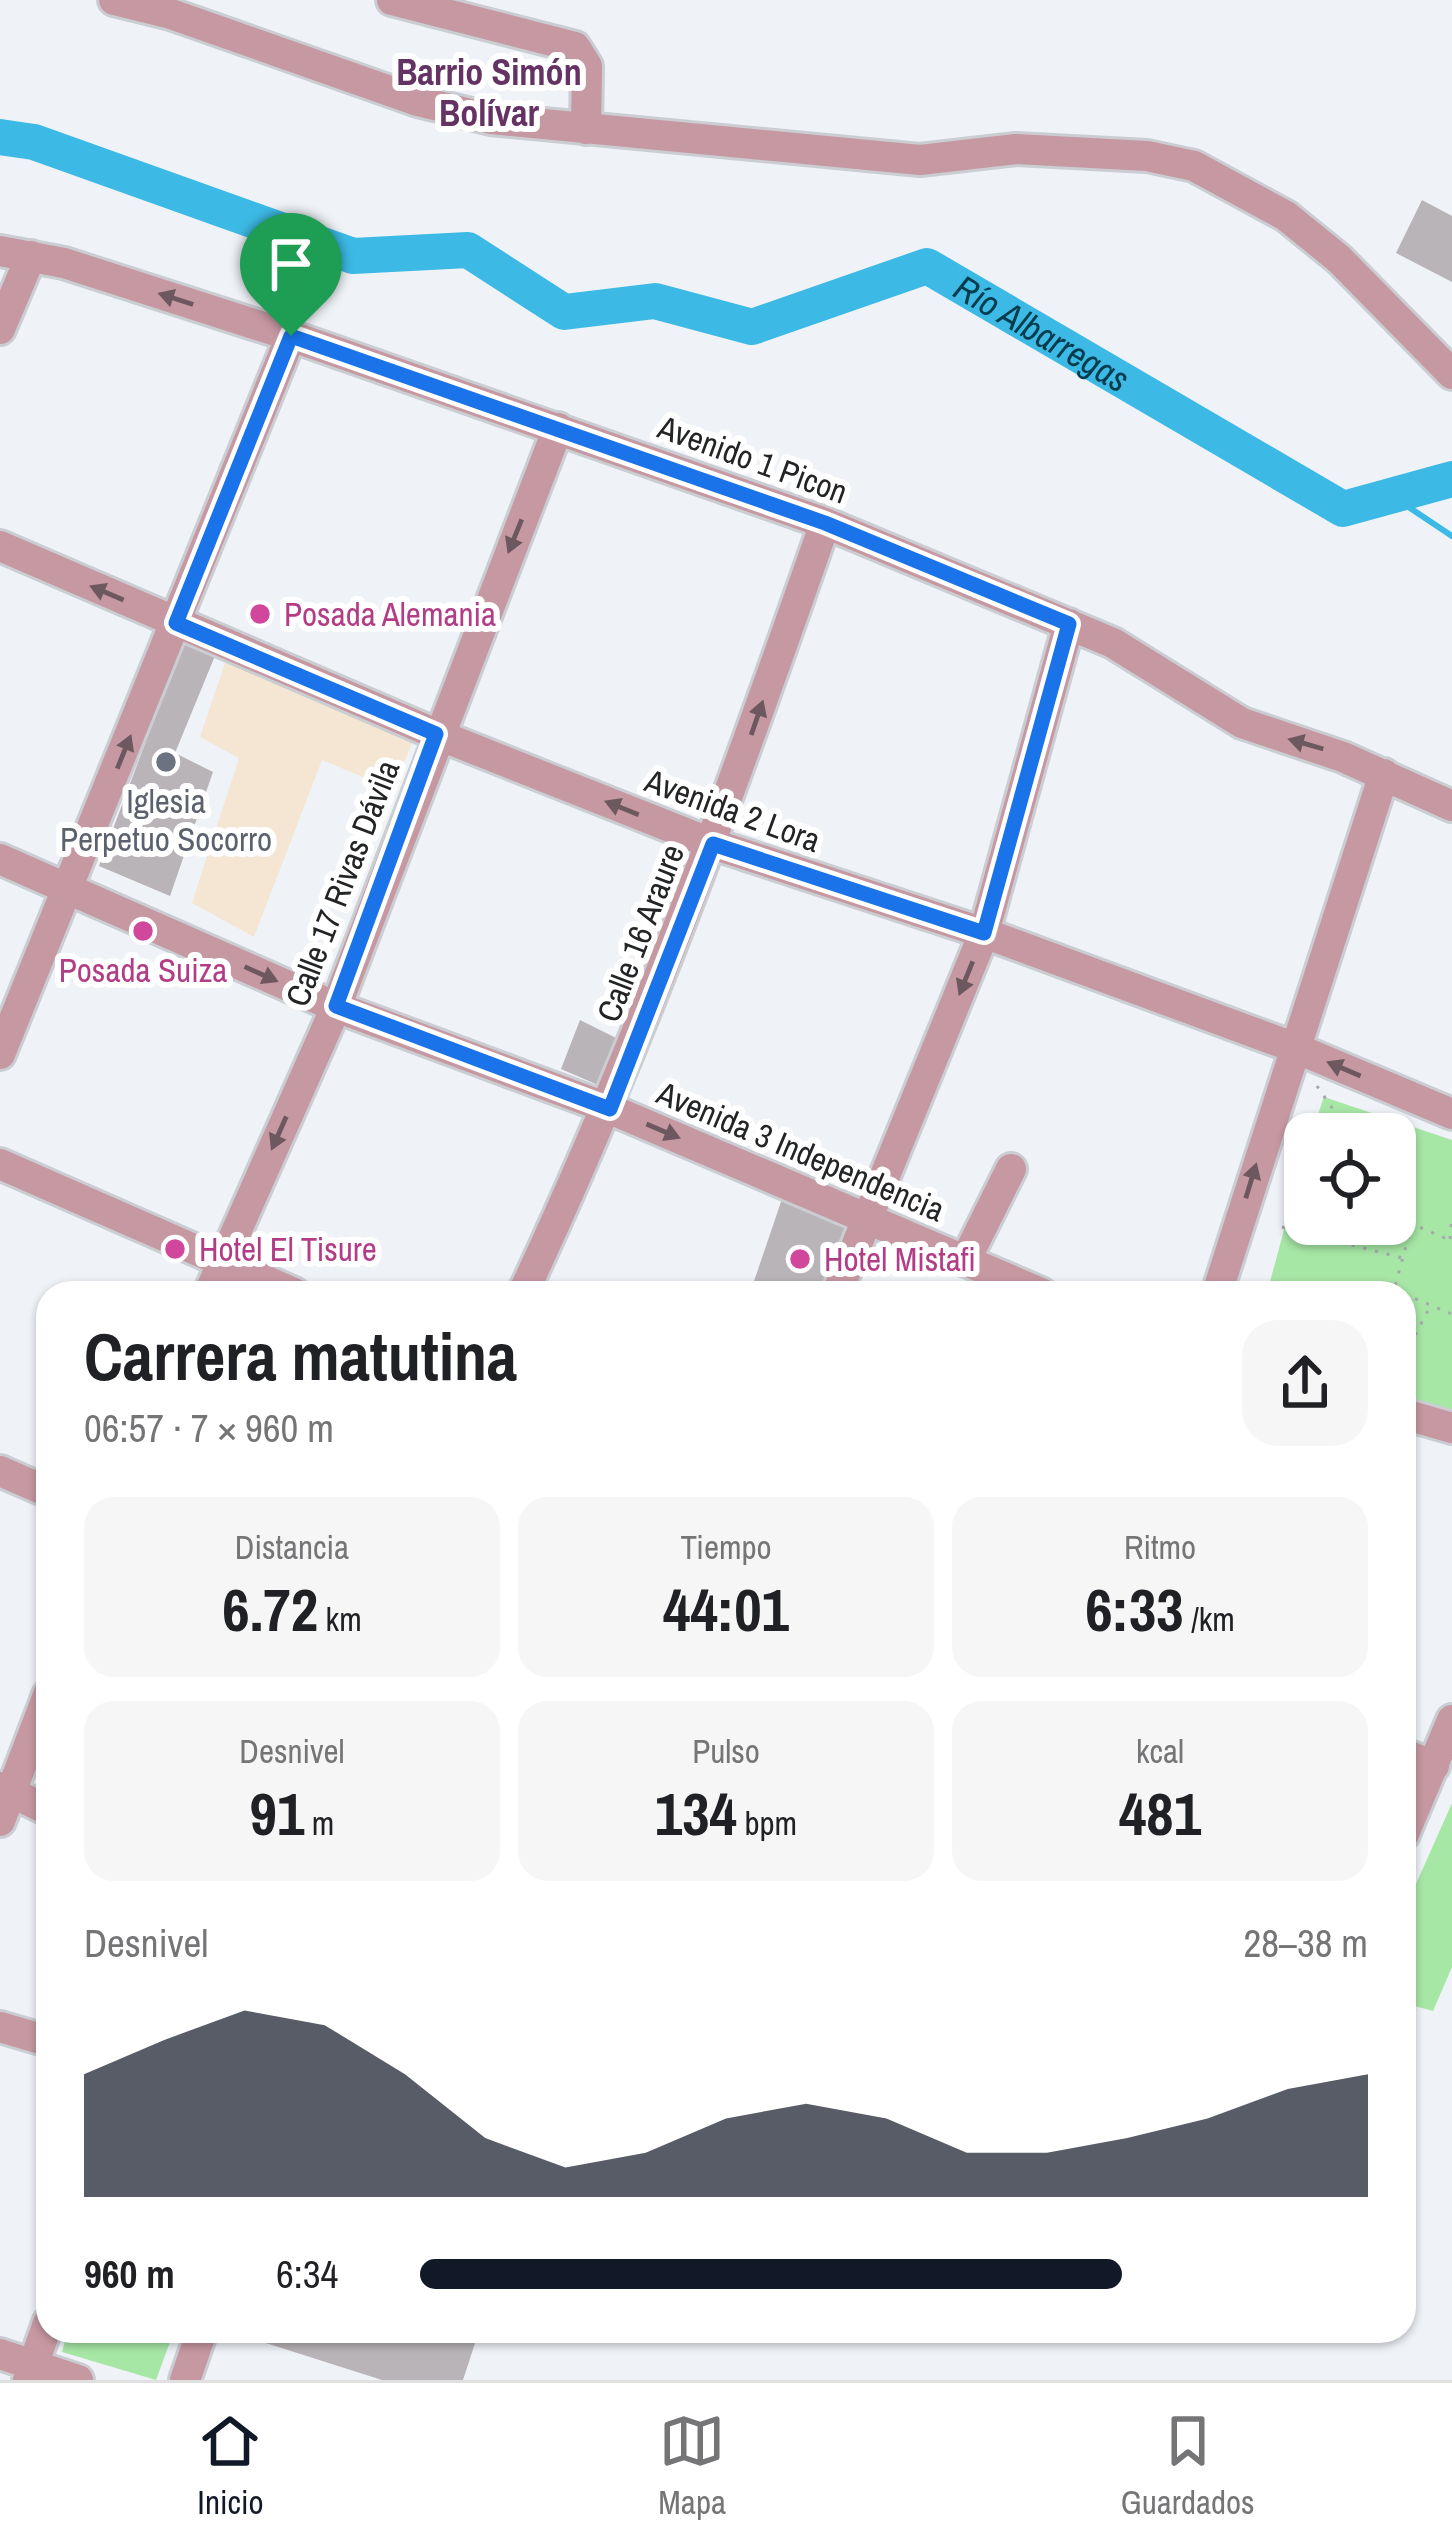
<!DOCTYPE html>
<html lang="es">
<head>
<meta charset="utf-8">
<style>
	:root { --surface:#fff; --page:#f6f6f6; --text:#202124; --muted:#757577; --line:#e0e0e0; --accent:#111827 }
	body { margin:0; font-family:"Archivo Narrow",sans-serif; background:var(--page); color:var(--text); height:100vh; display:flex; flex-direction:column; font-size:45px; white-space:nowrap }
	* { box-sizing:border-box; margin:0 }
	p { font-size:39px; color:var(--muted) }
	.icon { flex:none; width:66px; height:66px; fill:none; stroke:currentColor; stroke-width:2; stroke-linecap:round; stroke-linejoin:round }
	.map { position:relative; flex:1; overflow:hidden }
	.panel { position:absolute; left:36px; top:1281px; width:1380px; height:1062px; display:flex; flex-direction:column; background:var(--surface); border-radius:36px; box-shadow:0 3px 9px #0004 }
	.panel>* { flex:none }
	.tools { position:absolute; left:1284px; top:1113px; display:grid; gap:24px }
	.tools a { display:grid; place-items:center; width:132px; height:132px; border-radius:24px; background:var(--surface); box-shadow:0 3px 9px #0004; font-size:60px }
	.pin { position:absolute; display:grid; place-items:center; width:102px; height:102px; color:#fff; margin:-123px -51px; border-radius:50% 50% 50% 0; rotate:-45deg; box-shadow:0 0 12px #0007 }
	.pin .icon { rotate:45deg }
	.round { display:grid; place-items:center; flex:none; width:126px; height:126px; border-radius:36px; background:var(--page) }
	.summary { display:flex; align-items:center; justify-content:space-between; height:204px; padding:0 48px }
	h1 { font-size:66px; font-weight:800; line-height:90px }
	.metrics { display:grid; grid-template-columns:repeat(3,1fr); gap:18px; height:204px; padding:12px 48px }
	.metrics div { display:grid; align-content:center; border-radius:30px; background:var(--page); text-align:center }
	.metrics b { font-size:60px; font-weight:800 }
	.metrics small { font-size:33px; font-weight:400 }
	.metrics p { font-size:33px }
	.chart { height:336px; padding:24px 48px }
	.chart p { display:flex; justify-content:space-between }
	.chart svg { width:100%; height:216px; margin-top:12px; fill:var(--accent); opacity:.7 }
	ul { padding:0 48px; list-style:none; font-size:39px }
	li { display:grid; grid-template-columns:192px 144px 1fr; align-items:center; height:90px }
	li i { height:30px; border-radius:15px; background:var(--accent) }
	.tabs { display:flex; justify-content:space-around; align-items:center; height:168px; border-top:3px solid var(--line); background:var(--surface); font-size:33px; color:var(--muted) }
	.tabs a { display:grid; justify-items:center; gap:6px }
	.tabs .on { color:var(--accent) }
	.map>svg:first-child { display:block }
	.education { fill:#f4e6d3 }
	.green { fill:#a7e7a6 }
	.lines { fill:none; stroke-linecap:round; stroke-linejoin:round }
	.stream { stroke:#3cbae5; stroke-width:6 }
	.river { stroke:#3cbae5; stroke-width:36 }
	.building { fill:#b9b4b7 }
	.minor-casing { stroke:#cacdd1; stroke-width:36 }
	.path { stroke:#a6a8ac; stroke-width:3; stroke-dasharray:3 9; stroke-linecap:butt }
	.minor { stroke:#c698a2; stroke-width:30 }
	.oneway { fill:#6c585e }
	.route-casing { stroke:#fff; stroke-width:24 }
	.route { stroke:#1a73e8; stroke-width:15 }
	.hotel-dot { fill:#d1479c; stroke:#fff; stroke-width:4.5 }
	.worship-dot { fill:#6b7280; stroke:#fff; stroke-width:4.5 }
	.labels { text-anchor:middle; stroke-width:12; stroke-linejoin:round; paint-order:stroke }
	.street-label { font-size:33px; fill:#232426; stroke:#fff }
	.hotel-label { font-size:33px; fill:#b23c85; stroke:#fff; text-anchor:start }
	.worship-label { font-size:33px; fill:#5b616d; stroke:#fff }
	.neighbourhood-label { font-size:36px; font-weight:bold; fill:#643263; stroke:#fff }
	.water-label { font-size:36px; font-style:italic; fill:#033c4d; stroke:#fff }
</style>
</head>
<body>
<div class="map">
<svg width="1452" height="2380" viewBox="0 0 1452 2380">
	<rect width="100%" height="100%" fill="#eff2f7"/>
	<!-- education -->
	<path class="education" d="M229,651l185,86 -20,53 -72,-30 -68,177 -62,-34 47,-145 -39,-21z"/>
	<!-- green -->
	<path class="green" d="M1324,1097l128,43v270l-48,-14v-103h-137l38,-141v72h90v-90h-84z
		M1452,1803v164l-19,44 -29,-8v-92z
		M68,2331h106l-18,49 -94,-28z"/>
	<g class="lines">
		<!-- stream -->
		<path class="stream" d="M1392,496l60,40"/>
		<!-- river -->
		<path class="river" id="s1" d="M0,137l34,5 319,114 115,-6 96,62 91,-11 97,26 175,-61 416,243 109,-30"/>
	</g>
	<!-- building -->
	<path class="building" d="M1422,200l30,16v66l-56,-29z
		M186,635l31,16 -42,102 38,19 -43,124 -71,-30z
		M580,1020l38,19 -20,46 -37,-16z
		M783,1196l68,30 -25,67h-76z
		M228,2331h251l-16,49h-81z"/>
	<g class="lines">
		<defs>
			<path id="minor" d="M114,0l57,14 247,87 73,18 429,41 96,-11 131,7 47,10 92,50 53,43 113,115
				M392,0l183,47 12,19 -1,63
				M0,251l64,12 227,73 534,187 288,120 129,80 101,34 109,49
				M0,329l31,-73
				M0,546l436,188 277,110 271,89 309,114 159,67
				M0,859l336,148 274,102 431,184
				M0,1054l291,-718
				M0,1164l294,129
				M965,1261l46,-92
				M209,1293l127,-286 222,-579
				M523,1293c118,-251 211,-509 302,-770
				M837,1293l147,-360 85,-309
				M1217,1293l167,-519
				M1404,1414l48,14
				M0,1471l48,21
				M1404,1754l30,12
				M0,1787l48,23
				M0,1821l48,-126
				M1404,1834l48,-114
				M0,2027l48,14
				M0,2354l78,26
				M28,2380l20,-57
				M185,2380l17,-49"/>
		</defs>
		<!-- minor casing -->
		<use href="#minor" class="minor-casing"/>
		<!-- path -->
		<path class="path" d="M1317,1086l33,48
			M1395,1199l16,23
			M1282,1227l124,32
			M1450,1239l2,-22
			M1388,1293l6,-3 18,-66 40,17
			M1404,1294l48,20
			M1404,1356l27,-51"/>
		<!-- minor -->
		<use href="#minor" class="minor"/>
	</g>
	<!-- one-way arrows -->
	<defs><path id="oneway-solid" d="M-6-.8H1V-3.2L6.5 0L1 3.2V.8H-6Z" transform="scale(3)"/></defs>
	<g class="oneway">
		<use href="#oneway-solid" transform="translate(176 299) rotate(-162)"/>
		<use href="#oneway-solid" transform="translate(515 536) rotate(112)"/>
		<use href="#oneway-solid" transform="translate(107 593) rotate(-157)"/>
		<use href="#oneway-solid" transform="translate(757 718) rotate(-71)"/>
		<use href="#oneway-solid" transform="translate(1306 744) rotate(-164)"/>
		<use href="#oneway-solid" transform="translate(124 752) rotate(-68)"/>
		<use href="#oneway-solid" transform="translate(622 808) rotate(-158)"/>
		<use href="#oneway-solid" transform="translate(261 974) rotate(24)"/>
		<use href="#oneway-solid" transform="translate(966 978) rotate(112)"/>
		<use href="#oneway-solid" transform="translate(1344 1069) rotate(-157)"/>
		<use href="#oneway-solid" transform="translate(663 1131) rotate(23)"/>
		<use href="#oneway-solid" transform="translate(279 1133) rotate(114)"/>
		<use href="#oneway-solid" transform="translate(1251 1181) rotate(-73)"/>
	</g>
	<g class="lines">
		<defs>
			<path id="route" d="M291,336l534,187 244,101 -85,309 -271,-89 -103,265 -274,-103 100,-272 -260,-111z"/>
		</defs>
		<!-- route casing -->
		<use href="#route" class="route-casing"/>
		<!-- route -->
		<use href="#route" class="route"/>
	</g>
	<!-- markers -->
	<g class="hotel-dot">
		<circle cx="260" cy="614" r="12"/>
		<circle cx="143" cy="931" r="12"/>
		<circle cx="175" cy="1249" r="12"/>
		<circle cx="800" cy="1259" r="12"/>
	</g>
	<circle class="worship-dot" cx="166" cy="762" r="12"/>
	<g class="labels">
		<!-- street labels -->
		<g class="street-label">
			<text transform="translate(753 459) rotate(20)" y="12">Avenido 1 Picon</text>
			<text transform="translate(733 810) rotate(20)" y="12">Avenida 2 Lora</text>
			<text transform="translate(342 883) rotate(-69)" y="12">Calle 17 Rivas Dávila</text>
			<text transform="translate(640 933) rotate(-69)" y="12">Calle 16 Araure</text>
			<text transform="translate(801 1151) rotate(23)" y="12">Avenida 3 Independencia</text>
		</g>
		<!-- hotel labels -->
		<g class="hotel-label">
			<text x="284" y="626">Posada Alemania</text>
			<text x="143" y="982" text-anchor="middle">Posada Suiza</text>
			<text x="199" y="1261">Hotel El Tisure</text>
			<text x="824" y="1271">Hotel Mistafi</text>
		</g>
		<!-- worship labels -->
		<g class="worship-label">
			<text x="166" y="813">Iglesia<tspan x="166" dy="38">Perpetuo Socorro</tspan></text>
		</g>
		<!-- neighbourhood labels -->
		<g class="neighbourhood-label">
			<text x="489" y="85">Barrio Simón<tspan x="489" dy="41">Bolívar</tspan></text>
		</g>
		<!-- water labels -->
		<g class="water-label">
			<text dy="13" stroke="none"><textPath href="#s1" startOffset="1113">Río Albarregas</textPath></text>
		</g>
	</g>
</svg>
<div class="tools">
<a><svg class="icon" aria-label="locate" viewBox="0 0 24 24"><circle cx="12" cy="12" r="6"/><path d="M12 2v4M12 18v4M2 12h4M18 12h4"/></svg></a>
</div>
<div class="pin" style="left:291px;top:336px;background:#1e9e55"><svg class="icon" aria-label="arrive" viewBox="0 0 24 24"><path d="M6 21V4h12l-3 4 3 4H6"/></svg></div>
<section class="panel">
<div class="summary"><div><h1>Carrera matutina</h1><p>06:57 · 7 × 960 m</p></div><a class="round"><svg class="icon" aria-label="share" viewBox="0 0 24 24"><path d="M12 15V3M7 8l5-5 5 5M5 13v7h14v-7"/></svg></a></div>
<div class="metrics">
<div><p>Distancia</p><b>6.72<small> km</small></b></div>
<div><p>Tiempo</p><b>44:01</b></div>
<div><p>Ritmo</p><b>6:33<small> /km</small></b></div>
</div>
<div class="metrics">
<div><p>Desnivel</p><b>91<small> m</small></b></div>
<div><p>Pulso</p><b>134<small> bpm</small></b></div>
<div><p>kcal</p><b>481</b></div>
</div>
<div class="chart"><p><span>Desnivel</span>28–38 m</p>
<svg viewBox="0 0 160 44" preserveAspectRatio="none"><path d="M0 44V19L10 12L20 6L30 9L40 19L50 32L60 38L70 35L80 28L90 25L100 28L110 35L120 35L130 32L140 28L150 22L160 19V44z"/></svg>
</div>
<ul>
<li><b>960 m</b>6:34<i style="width:74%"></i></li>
</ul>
</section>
</div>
<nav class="tabs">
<a class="on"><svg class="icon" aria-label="home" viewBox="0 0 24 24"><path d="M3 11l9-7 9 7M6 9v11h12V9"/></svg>Inicio</a>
<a><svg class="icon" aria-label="map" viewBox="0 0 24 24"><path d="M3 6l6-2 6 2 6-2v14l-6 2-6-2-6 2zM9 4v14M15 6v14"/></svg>Mapa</a>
<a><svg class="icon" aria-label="saved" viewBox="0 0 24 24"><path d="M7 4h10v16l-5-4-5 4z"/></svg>Guardados</a>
</nav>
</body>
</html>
